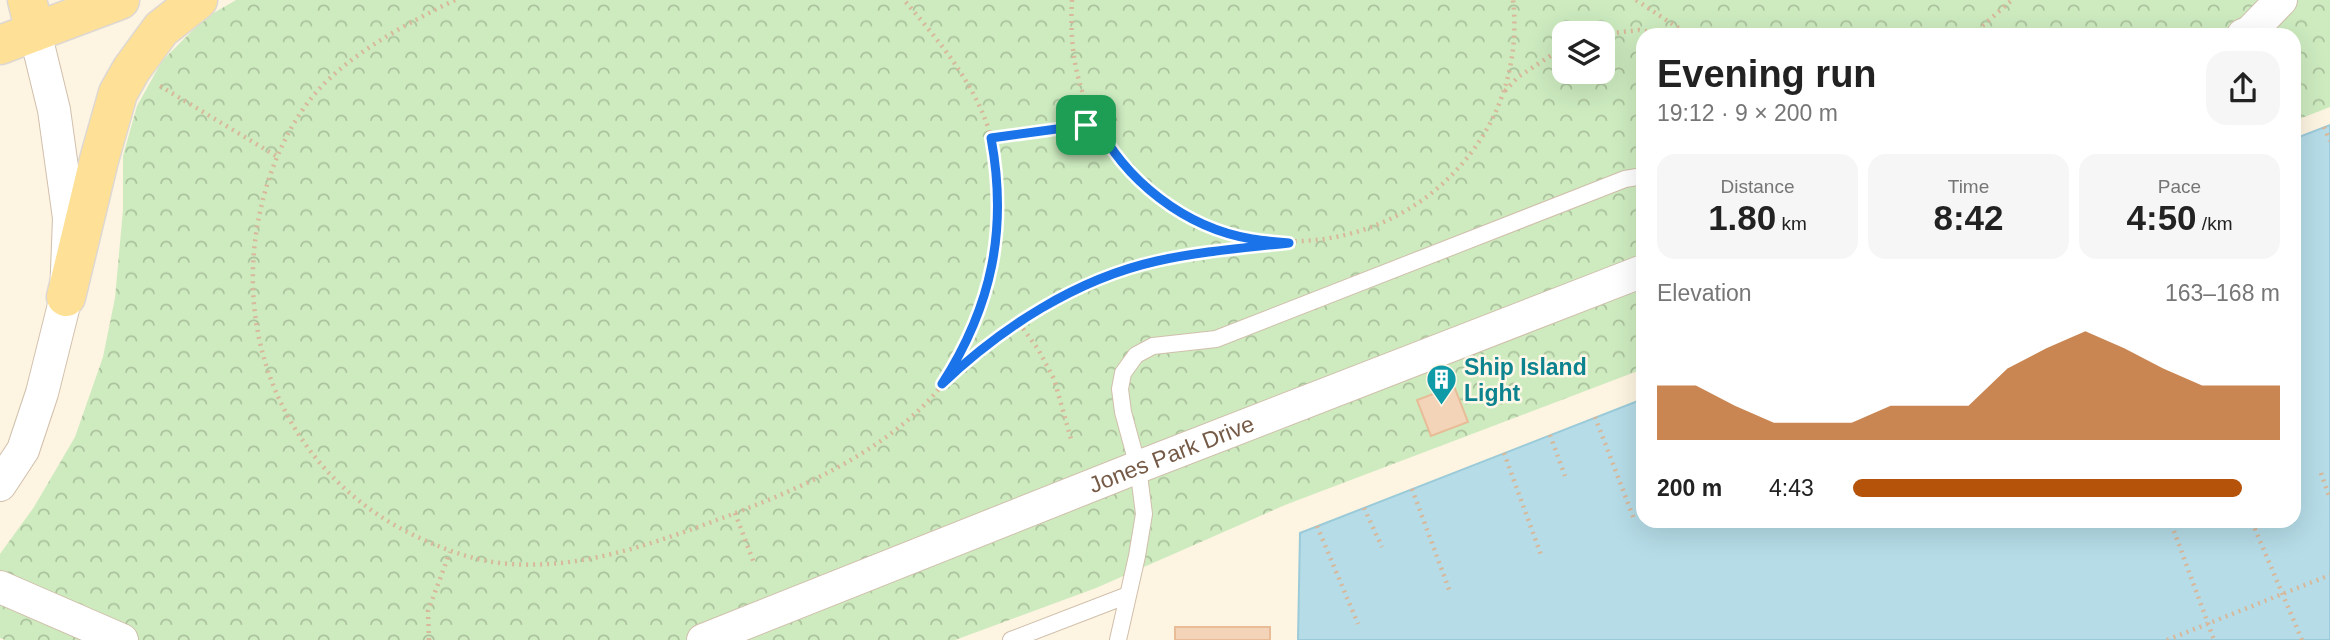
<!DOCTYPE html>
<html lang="en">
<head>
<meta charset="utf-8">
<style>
	:root { --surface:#fff; --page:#f6f6f6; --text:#222; --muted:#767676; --accent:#b45309 }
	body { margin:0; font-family:Helvetica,sans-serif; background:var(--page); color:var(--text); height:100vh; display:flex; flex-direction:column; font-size:26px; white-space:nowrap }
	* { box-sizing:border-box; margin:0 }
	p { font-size:23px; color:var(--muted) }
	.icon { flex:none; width:38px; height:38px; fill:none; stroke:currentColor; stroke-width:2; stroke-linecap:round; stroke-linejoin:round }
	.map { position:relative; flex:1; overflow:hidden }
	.panel { position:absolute; left:1636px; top:28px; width:665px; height:500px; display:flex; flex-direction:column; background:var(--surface); border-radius:21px; box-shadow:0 7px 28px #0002 }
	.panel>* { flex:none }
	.tools { position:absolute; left:1552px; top:21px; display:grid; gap:14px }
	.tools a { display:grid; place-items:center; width:63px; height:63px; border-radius:14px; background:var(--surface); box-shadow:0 7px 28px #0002; font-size:35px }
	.pin { position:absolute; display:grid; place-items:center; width:60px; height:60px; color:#fff; margin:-30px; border-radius:14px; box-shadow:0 4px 10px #0006 }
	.round { display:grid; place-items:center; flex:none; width:74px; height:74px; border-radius:21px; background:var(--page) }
	.head { display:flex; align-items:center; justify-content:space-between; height:119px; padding:0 21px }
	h1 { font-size:38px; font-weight:600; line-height:52px }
	.stats { display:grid; grid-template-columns:repeat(3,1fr); gap:10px; height:119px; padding:7px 21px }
	.stats div { display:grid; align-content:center; border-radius:18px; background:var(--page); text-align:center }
	.stats b { font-size:35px; font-weight:600 }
	.stats small { font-size:19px; font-weight:400 }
	.stats p { font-size:19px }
	.chart { height:196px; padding:14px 21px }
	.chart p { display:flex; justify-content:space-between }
	.chart svg { width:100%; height:126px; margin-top:7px; fill:var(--accent); opacity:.7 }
	ul { padding:0 21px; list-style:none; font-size:23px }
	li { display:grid; grid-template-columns:112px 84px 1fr; align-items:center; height:52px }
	li i { height:18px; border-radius:9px; background:var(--accent) }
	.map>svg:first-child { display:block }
	.park { fill:url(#park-crowns); fill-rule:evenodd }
	.water { fill:#b5dce7; stroke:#9bcad9; stroke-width:2 }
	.building { fill:#f3d4b8; stroke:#e7bc97; stroke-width:2 }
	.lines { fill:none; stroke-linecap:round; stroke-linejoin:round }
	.lane-casing { stroke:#d0bfab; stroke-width:18 }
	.street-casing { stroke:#d0bfab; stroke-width:34 }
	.primary-casing { stroke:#ded8d3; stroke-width:41 }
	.path { stroke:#d8b89b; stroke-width:4.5; stroke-dasharray:2 5; stroke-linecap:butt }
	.lane { stroke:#fff; stroke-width:16 }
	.street { stroke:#fff; stroke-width:32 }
	.primary { stroke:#fee097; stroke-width:38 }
	.route-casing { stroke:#fff; stroke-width:14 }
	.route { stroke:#1a73e8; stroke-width:9 }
	.labels { text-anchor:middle; stroke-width:5; stroke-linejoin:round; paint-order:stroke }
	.culture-label { font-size:23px; font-weight:bold; fill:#0d838f; stroke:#fff8e8; text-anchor:start }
	.street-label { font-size:23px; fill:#755b47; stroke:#fff8e8 }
</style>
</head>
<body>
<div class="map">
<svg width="2330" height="640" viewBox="0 0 2330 640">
	<defs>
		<pattern id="park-crowns" width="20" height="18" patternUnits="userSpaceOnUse" patternTransform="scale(1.75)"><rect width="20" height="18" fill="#cdebbf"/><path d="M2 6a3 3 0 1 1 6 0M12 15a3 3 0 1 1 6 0" fill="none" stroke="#abc19d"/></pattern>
	</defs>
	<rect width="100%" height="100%" fill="#fdf4e1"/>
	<!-- park -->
	<path class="park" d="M236,0h2094v107l-36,14v-86h-651v334l-358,136 -189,83 -141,52h-950l-5,-2v-84l34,-47 41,-70 28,-80 12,-59 8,-88v-54l14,-50 25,-45 43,-43zM1564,33h39v39h-39z"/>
	<!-- water -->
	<path class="water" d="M2330,125v515h-1032l2,-107 343,-134v123h651v-383z"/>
	<!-- building -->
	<path class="building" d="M1454,386l14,36 -37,14 -14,-36z
		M1175,627h95v13h-95z"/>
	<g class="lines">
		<defs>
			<path id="lane" d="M1011,640l117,-45
				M1118,640l19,-84 7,-42 -6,-47 -15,-55 -3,-23 3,-16 13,-18 17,-9 63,-7 409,-160 18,-3"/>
			<g id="street">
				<path d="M2243,35l7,-3 31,-32"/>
				<path d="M0,485l23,-35 19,-57 24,-96 3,-79 -15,-108 -19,-78"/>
				<path d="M0,587l122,53"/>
				<path id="s1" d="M703,640l435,-173 505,-196"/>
			</g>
			<path id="primary" d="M27,0l8,32
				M0,45l120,-45
				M66,297l33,-137 19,-67 13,-23 30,-41 37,-29"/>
		</defs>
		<!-- lane casing -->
		<use href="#lane" class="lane-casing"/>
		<!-- street casing -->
		<use href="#street" class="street-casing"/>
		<!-- primary casing -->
		<use href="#primary" class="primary-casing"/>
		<!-- path -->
		<path class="path" d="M455,0c-47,23 -99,50 -135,88 -43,47 -65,118 -67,180 -4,117 61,223 169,271 29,13 57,23 89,25 71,5 141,-20 206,-44 75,-28 157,-62 213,-121 61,-65 88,-196 55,-280 -17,-44 -51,-84 -81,-119
			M1072,0c-2,35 1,71 15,104 66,165 289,184 389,42 30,-42 43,-95 37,-146
			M1636,0l53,35
			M1603,34l36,-4 28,5
			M1972,35l40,-35
			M160,86l118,71
			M1505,91l13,-14 46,-30
			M2324,127l6,14
			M991,138l95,-13 9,-5
			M1019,323l19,26 16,30 17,60
			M948,379c59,-54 130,-99 208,-118 40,-10 82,-13 123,-17
			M1642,399l1,2
			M1595,417l39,102
			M1550,435l15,41
			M1504,453l37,102
			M2321,473l9,26
			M1412,489l38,103
			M1364,508l18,39
			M735,513l19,50
			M2252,522l50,118
			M1317,526l41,98
			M2174,531l40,109
			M429,640l-1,-29 22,-59
			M2167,640l163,-65"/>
		<!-- lane -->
		<use href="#lane" class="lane"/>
		<!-- street -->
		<use href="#street" class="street"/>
		<!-- primary -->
		<use href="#primary" class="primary"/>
	</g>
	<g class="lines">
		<defs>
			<path id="route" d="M1095,120c29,60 90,108 157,119 12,2 25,3 37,4 -44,5 -88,8 -132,18 -81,18 -156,67 -215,123 50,-78 66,-155 49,-246l95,-13z"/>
		</defs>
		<!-- route casing -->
		<use href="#route" class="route-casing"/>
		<!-- route -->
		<use href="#route" class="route"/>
	</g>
	<!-- icons -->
	<defs>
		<symbol id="building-pin" viewBox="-11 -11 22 30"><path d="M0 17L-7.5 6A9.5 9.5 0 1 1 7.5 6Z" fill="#0f9aa8" stroke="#fff8e8"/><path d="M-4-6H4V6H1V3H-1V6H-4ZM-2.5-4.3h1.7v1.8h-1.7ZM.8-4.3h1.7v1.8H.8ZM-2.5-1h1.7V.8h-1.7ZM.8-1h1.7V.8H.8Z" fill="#fff"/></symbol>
	</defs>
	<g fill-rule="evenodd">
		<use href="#building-pin" x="1424" y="362" width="35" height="47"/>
	</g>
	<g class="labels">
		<!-- culture labels -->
		<g class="culture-label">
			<text x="1464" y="375">Ship Island<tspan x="1464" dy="26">Light</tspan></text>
		</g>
		<!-- street labels -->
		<g class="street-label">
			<text dy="8" stroke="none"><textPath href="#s1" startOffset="504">Jones Park Drive</textPath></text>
		</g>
	</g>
</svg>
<div class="tools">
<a><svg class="icon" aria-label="layers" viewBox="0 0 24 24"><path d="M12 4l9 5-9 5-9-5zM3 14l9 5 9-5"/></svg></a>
</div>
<div class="pin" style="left:1086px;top:125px;background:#1e9e55"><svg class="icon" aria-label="arrive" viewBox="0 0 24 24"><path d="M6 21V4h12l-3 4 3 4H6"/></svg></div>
<section class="panel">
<div class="head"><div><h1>Evening run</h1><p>19:12 · 9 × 200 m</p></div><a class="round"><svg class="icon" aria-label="share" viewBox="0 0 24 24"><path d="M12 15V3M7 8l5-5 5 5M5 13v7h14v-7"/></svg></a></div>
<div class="stats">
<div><p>Distance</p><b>1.80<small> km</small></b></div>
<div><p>Time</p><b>8:42</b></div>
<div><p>Pace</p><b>4:50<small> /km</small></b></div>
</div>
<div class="chart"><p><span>Elevation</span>163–168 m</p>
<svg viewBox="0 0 160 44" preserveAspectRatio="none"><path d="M0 44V25L10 25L20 32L30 38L40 38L50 38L60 32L70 32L80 32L90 19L100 12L110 6L120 12L130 19L140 25L150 25L160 25V44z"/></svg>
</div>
<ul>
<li><b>200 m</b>4:43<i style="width:91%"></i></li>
</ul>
</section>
</div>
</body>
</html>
